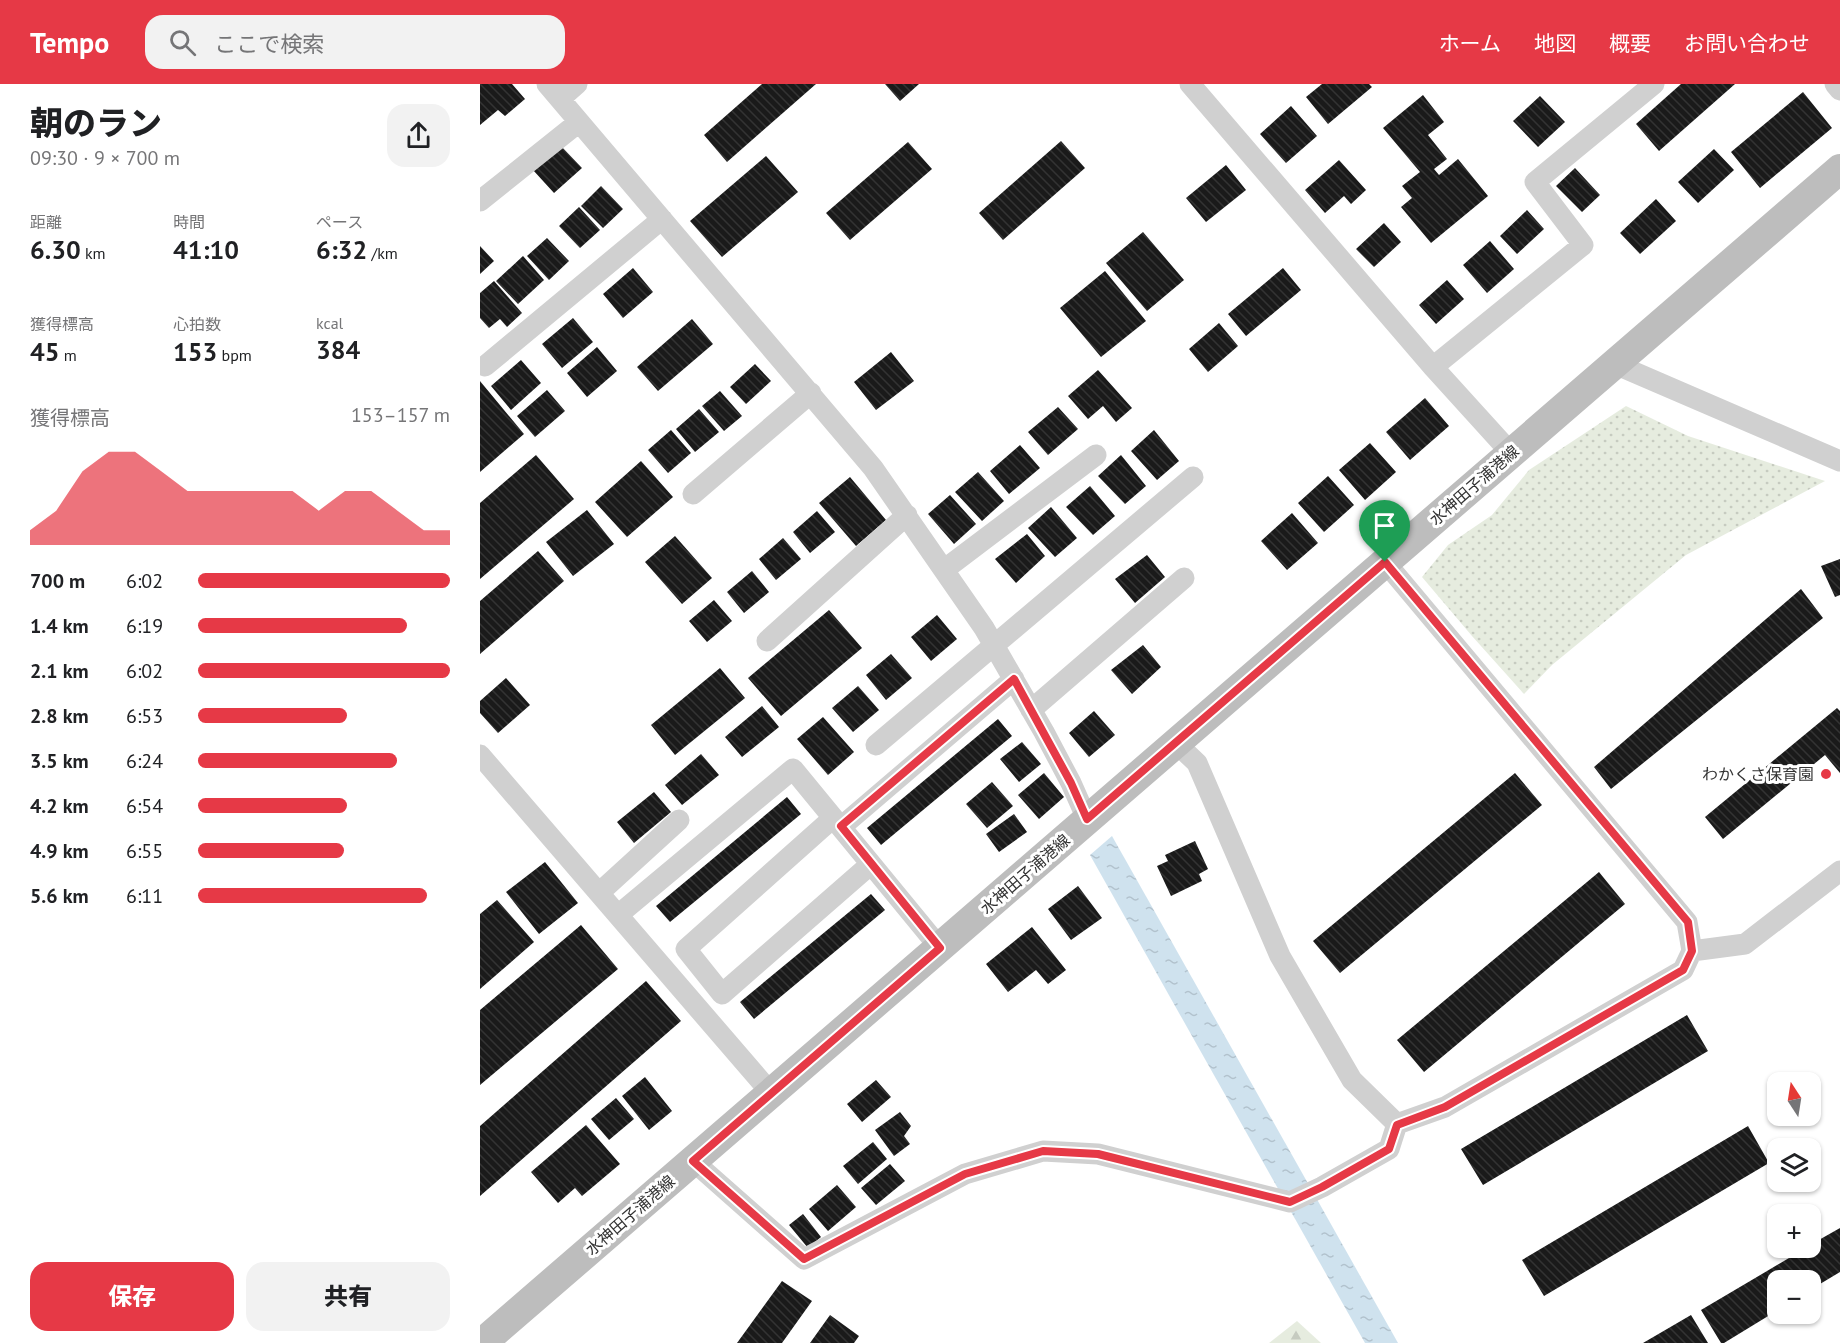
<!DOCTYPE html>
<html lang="ja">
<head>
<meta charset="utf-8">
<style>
	:root { --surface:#fff; --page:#f2f2f2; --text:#202124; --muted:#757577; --accent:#e63946 }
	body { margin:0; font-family:"PT Sans","Noto Sans JP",sans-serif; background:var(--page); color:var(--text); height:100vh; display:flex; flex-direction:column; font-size:22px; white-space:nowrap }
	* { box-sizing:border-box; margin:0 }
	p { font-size:20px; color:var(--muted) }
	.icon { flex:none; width:33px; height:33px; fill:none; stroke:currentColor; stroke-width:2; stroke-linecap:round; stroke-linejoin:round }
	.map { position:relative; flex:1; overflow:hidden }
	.sheet { display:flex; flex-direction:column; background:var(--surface); width:480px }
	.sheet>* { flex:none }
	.needle { width:39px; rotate:348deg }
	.buttons { position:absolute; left:1287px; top:988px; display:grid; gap:12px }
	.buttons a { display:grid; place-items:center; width:54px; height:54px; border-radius:12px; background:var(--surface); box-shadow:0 2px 4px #0004; font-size:30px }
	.pin { position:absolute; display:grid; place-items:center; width:51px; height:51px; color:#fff; margin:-62px -26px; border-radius:50% 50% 50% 0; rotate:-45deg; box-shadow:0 0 6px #0007 }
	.pin .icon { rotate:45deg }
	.round { display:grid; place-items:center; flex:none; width:63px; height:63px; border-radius:18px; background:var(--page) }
	.overview { display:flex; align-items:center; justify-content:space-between; height:102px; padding:0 30px }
	h1 { font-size:33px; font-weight:800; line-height:45px }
	.stats { display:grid; grid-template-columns:repeat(3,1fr); gap:9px; height:102px; padding:6px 30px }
	.stats div { display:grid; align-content:center }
	.stats b { font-size:26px; font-weight:800 }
	.stats small { font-size:16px; font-weight:400 }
	.stats p { font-size:16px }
	.chart { height:168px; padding:12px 30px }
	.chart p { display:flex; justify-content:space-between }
	.chart svg { width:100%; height:108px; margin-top:6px; fill:var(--accent); opacity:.7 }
	.primary-button { display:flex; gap:12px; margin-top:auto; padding:12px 30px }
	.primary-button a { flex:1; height:69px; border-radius:18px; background:var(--accent); color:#fff; font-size:24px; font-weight:800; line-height:69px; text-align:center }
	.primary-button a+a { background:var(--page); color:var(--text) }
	ul { padding:0 30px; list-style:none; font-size:20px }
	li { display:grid; grid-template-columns:96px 72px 1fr; align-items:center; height:45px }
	li i { height:15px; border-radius:8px; background:var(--accent) }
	header { display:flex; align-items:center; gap:36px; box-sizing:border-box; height:84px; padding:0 30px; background:var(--accent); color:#fff }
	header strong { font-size:28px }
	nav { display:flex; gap:33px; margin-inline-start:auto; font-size:21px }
	.search { width:420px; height:54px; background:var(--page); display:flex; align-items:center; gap:15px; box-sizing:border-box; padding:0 21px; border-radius:18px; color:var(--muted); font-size:22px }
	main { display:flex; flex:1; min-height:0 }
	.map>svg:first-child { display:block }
	.forest { fill:url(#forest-firs) }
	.park { fill:url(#park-dots) }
	.water { fill:url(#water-ripples) }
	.building { fill:url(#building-back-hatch) }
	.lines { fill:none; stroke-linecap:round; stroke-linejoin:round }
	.street { stroke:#d0d0d0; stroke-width:21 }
	.secondary { stroke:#bdbdbd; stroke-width:30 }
	.route-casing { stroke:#fff; stroke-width:12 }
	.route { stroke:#e63946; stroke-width:8 }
	.poi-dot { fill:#e63946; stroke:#fff; stroke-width:2 }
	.labels { text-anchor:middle; stroke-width:6; stroke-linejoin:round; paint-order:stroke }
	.street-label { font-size:16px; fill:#333; stroke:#fff }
	.poi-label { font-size:16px; fill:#333; stroke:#fff; text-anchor:end }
</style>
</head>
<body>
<header>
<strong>Tempo</strong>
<div class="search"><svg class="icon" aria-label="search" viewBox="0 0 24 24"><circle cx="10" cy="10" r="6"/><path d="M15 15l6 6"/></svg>ここで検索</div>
<nav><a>ホーム</a><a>地図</a><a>概要</a><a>お問い合わせ</a></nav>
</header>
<main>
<section class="sheet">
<div class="overview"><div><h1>朝のラン</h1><p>09:30 · 9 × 700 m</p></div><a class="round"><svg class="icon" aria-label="share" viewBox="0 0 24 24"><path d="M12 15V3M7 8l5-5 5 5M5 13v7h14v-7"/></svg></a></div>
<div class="stats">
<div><p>距離</p><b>6.30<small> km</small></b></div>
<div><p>時間</p><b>41:10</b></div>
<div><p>ペース</p><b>6:32<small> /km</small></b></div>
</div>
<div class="stats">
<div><p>獲得標高</p><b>45<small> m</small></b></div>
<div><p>心拍数</p><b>153<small> bpm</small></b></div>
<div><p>kcal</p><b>384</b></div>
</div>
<div class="chart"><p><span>獲得標高</span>153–157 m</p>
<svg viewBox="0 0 160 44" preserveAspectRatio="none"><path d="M0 44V38L10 30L20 14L30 6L40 6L50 14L60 22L70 22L80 22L90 22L100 22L110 30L120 22L130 22L140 30L150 38L160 38V44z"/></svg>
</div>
<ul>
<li><b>700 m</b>6:02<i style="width:100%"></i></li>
<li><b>1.4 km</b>6:19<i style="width:83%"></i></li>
<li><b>2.1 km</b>6:02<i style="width:100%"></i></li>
<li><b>2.8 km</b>6:53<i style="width:59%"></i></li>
<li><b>3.5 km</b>6:24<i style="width:79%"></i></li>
<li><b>4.2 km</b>6:54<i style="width:59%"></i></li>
<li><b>4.9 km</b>6:55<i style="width:58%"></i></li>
<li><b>5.6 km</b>6:11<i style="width:91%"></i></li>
</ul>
<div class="primary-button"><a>保存</a><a>共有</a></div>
</section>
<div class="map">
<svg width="1360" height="1259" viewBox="0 0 1360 1259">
	<defs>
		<pattern id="forest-firs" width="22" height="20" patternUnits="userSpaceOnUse" patternTransform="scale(1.5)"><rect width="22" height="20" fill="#e6ecdf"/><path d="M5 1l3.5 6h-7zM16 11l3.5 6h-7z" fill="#c6cbc0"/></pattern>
		<pattern id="park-dots" width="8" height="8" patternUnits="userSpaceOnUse" patternTransform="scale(1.5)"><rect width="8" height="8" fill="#e6ecdf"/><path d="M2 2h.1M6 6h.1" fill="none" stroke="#c6cbc0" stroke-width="1.8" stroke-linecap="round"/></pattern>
		<pattern id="water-ripples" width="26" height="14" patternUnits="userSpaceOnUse" patternTransform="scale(1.5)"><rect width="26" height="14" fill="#cfe2ee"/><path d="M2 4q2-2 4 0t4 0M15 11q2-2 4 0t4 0" fill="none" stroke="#b2c2cd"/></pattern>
		<pattern id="building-back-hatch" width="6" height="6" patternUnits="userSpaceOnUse" patternTransform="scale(1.5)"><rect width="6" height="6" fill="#1a1a1a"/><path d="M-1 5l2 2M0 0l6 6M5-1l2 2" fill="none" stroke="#333"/></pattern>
	</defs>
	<rect width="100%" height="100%" fill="#fff"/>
	<!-- forest -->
	<path class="forest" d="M817,1237l24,22h-52z"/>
	<!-- park -->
	<path class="park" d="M1146,322l62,30 137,45 -139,74 -134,110 -28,29 -52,-58 -50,-59 26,-32 44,-30 37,-45z"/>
	<!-- water -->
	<path class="water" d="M632,752l286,507h-33l-275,-488z"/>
	<!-- building -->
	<path class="building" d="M0,0h32l13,15 -20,17 -7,-6 -18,15z
		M282,0h54l-89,78 -23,-27z
		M405,0h34l-19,17z
		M842,0h47l3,3 -44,37 -22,-27z
		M1201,0h54l-76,67 -23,-27z
		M1323,8l29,36 -72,60 -29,-36z
		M943,11l21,27 -16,13 19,24 -13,10 5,6 19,-16 30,37 -57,47 -30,-36 11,-9 -10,-12 18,-14 -37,-44z
		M1060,12l25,26 -27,25 -25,-26z
		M811,22l26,30 -31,27 -26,-29z
		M581,57l24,27 -82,72 -24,-27z
		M428,58l24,27 -82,71 -24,-27z
		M80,61l22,23 -28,25 -21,-23z
		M1234,65l20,21 -36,33 -20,-21z
		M286,72l32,36 -76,65 -32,-36z
		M859,76l27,30 -15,14 -7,-8 -19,17 -20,-23z
		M746,81l20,25 -40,32 -20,-24z
		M1095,84l25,27 -18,17 -26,-26z
		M121,102l22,23 -20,19 -22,-22z
		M1176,115l20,22 -36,33 -20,-21z
		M99,123l21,23 -20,18 -21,-22z
		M1047,126l17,19 -27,25 -17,-18z
		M904,139l17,19 -27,25 -18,-18z
		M663,148l41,48 -37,31 -41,-48z
		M67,154l22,23 -20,19 -22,-24z
		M1010,157l24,28 -27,24 -24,-28z
		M0,162l14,15 -14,13z
		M43,172l21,24 -26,24 -22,-23z
		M153,184l20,24 -30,26 -20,-24z
		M803,184l18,22 -55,46 -18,-22z
		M625,187l41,50 -45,36 -41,-49z
		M967,196l17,19 -28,25 -17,-19z
		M14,197l28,32 -15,14 -7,-8 -11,9 -9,-10v-25z
		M93,234l20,24 -31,26 -20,-24z
		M212,235l21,25 -55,47 -21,-24z
		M739,239l19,23 -30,26 -19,-23z
		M117,263l20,24 -30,26 -20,-24z
		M411,268l23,29 -38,29 -22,-28z
		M41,276l20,23 -30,27 -20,-24z
		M275,280l16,17 -25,23 -16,-17z
		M618,286l34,38 -16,14 -13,-16 -15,13 -20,-23z
		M0,297l44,53 -44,38z
		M67,306l18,21 -30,26 -18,-21z
		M240,307l22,25 -18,15 -22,-25z
		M945,314l24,28 -39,34 -24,-28z
		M578,323l20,22 -30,26 -20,-23z
		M219,325l20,23 -24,20 -19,-23z
		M191,346l20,23 -23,20 -20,-23z
		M674,346l25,31 -22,19 -26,-29z
		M890,359l26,29 -31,28 -26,-30z
		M540,361l20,23 -31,26 -19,-23z
		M56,371l38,44 -94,80v-76z
		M641,371l25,31 -21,18 -27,-28z
		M161,377l32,36 -46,40 -32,-35z
		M498,388l26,29 -22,20 -27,-29z
		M848,392l26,29 -30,27 -26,-29z
		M370,393l36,43 -30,26 -37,-43z
		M610,402l25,30 -22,19 -27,-28z
		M470,411l26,29 -22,20 -26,-30z
		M571,423l26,31 -22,19 -27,-29z
		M107,426l27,34 -41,32 -27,-34z
		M337,427l18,21 -25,21 -17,-21z
		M812,429l26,30 -31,27 -26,-29z
		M547,450l18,22 -29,27 -21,-24z
		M195,452l37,42 -30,26 -37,-42z
		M303,454l18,21 -25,21 -17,-21z
		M58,467l26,30 -84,73v-53z
		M667,471l18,22 -30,26 -20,-24z
		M1360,475v36l-5,2 -14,-31z
		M272,487l17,21 -25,21 -17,-21z
		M1321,505l22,29 -212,171 -17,-22z
		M234,516l18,21 -25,21 -18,-21z
		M349,526l33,38 -81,68 -33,-38z
		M457,531l20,24 -26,22 -20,-24z
		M663,561l18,22 -29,27 -21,-24z
		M411,570l21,24 -26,22 -20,-25z
		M240,584l25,30 -70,57 -24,-30z
		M26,594l24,27 -32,28 -18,-20v-12z
		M378,602l21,24 -26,22 -21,-24z
		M282,622l17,21 -37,30 -17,-20z
		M1357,624l3,3v62l-15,-18 -102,84 -18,-22z
		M614,627l21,24 -26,22 -20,-24z
		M343,633l31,35 -26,23 -31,-36z
		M518,635l14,17 -131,109 -14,-17z
		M542,658l19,22 -22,18 -19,-23z
		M221,670l18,21 -37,30 -17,-20z
		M564,689l20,24 -25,22 -21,-24z
		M1035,689l27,32 -202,168 -27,-32z
		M512,698l21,24 -26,22 -21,-24z
		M174,708l17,20 -37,31 -17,-21z
		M307,713l14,17 -131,108 -14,-16z
		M534,730l13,18 -28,20 -13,-18z
		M715,757l13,28 -9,5 3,7 -31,15 -14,-30 11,-5 -3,-6z
		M65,778l33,41 -39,31 -33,-42z
		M1119,788l26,32 -201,168 -27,-32z
		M598,802l24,32 -31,22 -23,-31z
		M391,810l14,16 -131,109 -14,-17z
		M17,816l37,42 -54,47v-75z
		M101,841l37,44 -138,116v-75z
		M552,843l34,43 -18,14 -12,-14 -28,22 -22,-28z
		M166,897l35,40 -201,175v-70z
		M1207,931l21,36 -225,134 -22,-36z
		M165,993l27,34 -23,19 -27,-34z
		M396,996l15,17 -29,25 -15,-18z
		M136,1014l18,21 -25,21 -18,-21z
		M420,1028l11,14 -7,10 6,8 -16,12 -19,-26z
		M106,1041l34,39 -38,32 -7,-8 -17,15 -27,-31z
		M1268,1042l21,37 -225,133 -22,-36z
		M393,1058l14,17 -29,25 -15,-18z
		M410,1080l15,17 -29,24 -15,-17z
		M357,1101l19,22 -28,24 -19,-22z
		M323,1130l18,23 -13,11 -19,-23z
		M1360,1144v44l-30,18v-9h-32v29l-54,33h-3l-20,-33 105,-62h4v-3z
		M302,1197l30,20 -30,42h-45z
		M350,1231l29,21 -5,7h-44z
		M1211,1231l17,28h-65z"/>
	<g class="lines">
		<!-- street -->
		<path class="street" d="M67,0l326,384 111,160 60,104 27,51 16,36
			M710,0l243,283 78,86
			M1355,0l5,6
			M80,15l17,-15
			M0,117l99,-79
			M1135,280l225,97
			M5,282l177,-147
			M953,283l150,-122 -48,-63 119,-98
			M213,410l118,-101
			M465,485l151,-114
			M287,557l140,-126
			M551,626l153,-132
			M696,659l21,20 83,193 72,124 45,44 48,-17 238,-137 9,-19 -5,-29 -302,-360
			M396,661l317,-268
			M0,671l291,338
			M353,734l-147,131 36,45 149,-130
			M361,743l173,-148
			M119,809l80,-73
			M138,831l175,-146 147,179
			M1212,867l53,-7 95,-73
			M213,1077l111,98 161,-85 78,-23 55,3 192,48 32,-15 67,-38 8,-25"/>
		<!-- secondary -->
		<path class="secondary" d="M2,1259l1358,-1174"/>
	</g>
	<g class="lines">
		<defs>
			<path id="route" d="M905,478l303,360 4,29 -9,19 -238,137 -48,18 -8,24 -67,38 -32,15 -192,-48 -55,-3 -78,23 -161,85 -111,-98 247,-213 -99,-122 173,-147 57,104 16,36z"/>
		</defs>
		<!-- route casing -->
		<use href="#route" class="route-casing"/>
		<!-- route -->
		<use href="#route" class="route"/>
	</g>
	<!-- markers -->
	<circle class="poi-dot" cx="1346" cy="690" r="6"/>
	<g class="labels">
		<!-- street labels -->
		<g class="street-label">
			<text transform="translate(994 401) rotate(-41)" y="6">水神田子浦港線</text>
			<text transform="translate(545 790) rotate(-41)" y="6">水神田子浦港線</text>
			<text transform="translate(150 1131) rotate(-41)" y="6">水神田子浦港線</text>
		</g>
		<!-- poi labels -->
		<g class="poi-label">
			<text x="1334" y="696">わかくさ保育園</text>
		</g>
	</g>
</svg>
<div class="buttons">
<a><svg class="needle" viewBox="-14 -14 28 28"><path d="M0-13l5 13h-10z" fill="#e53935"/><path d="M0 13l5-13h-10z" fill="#757577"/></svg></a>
<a><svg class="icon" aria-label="layers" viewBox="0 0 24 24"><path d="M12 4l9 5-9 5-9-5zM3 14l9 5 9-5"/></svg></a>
<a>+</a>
<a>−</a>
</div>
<div class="pin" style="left:905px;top:478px;background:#1e9e55"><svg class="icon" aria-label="arrive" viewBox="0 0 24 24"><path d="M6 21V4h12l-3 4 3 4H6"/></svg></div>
</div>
</main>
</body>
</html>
